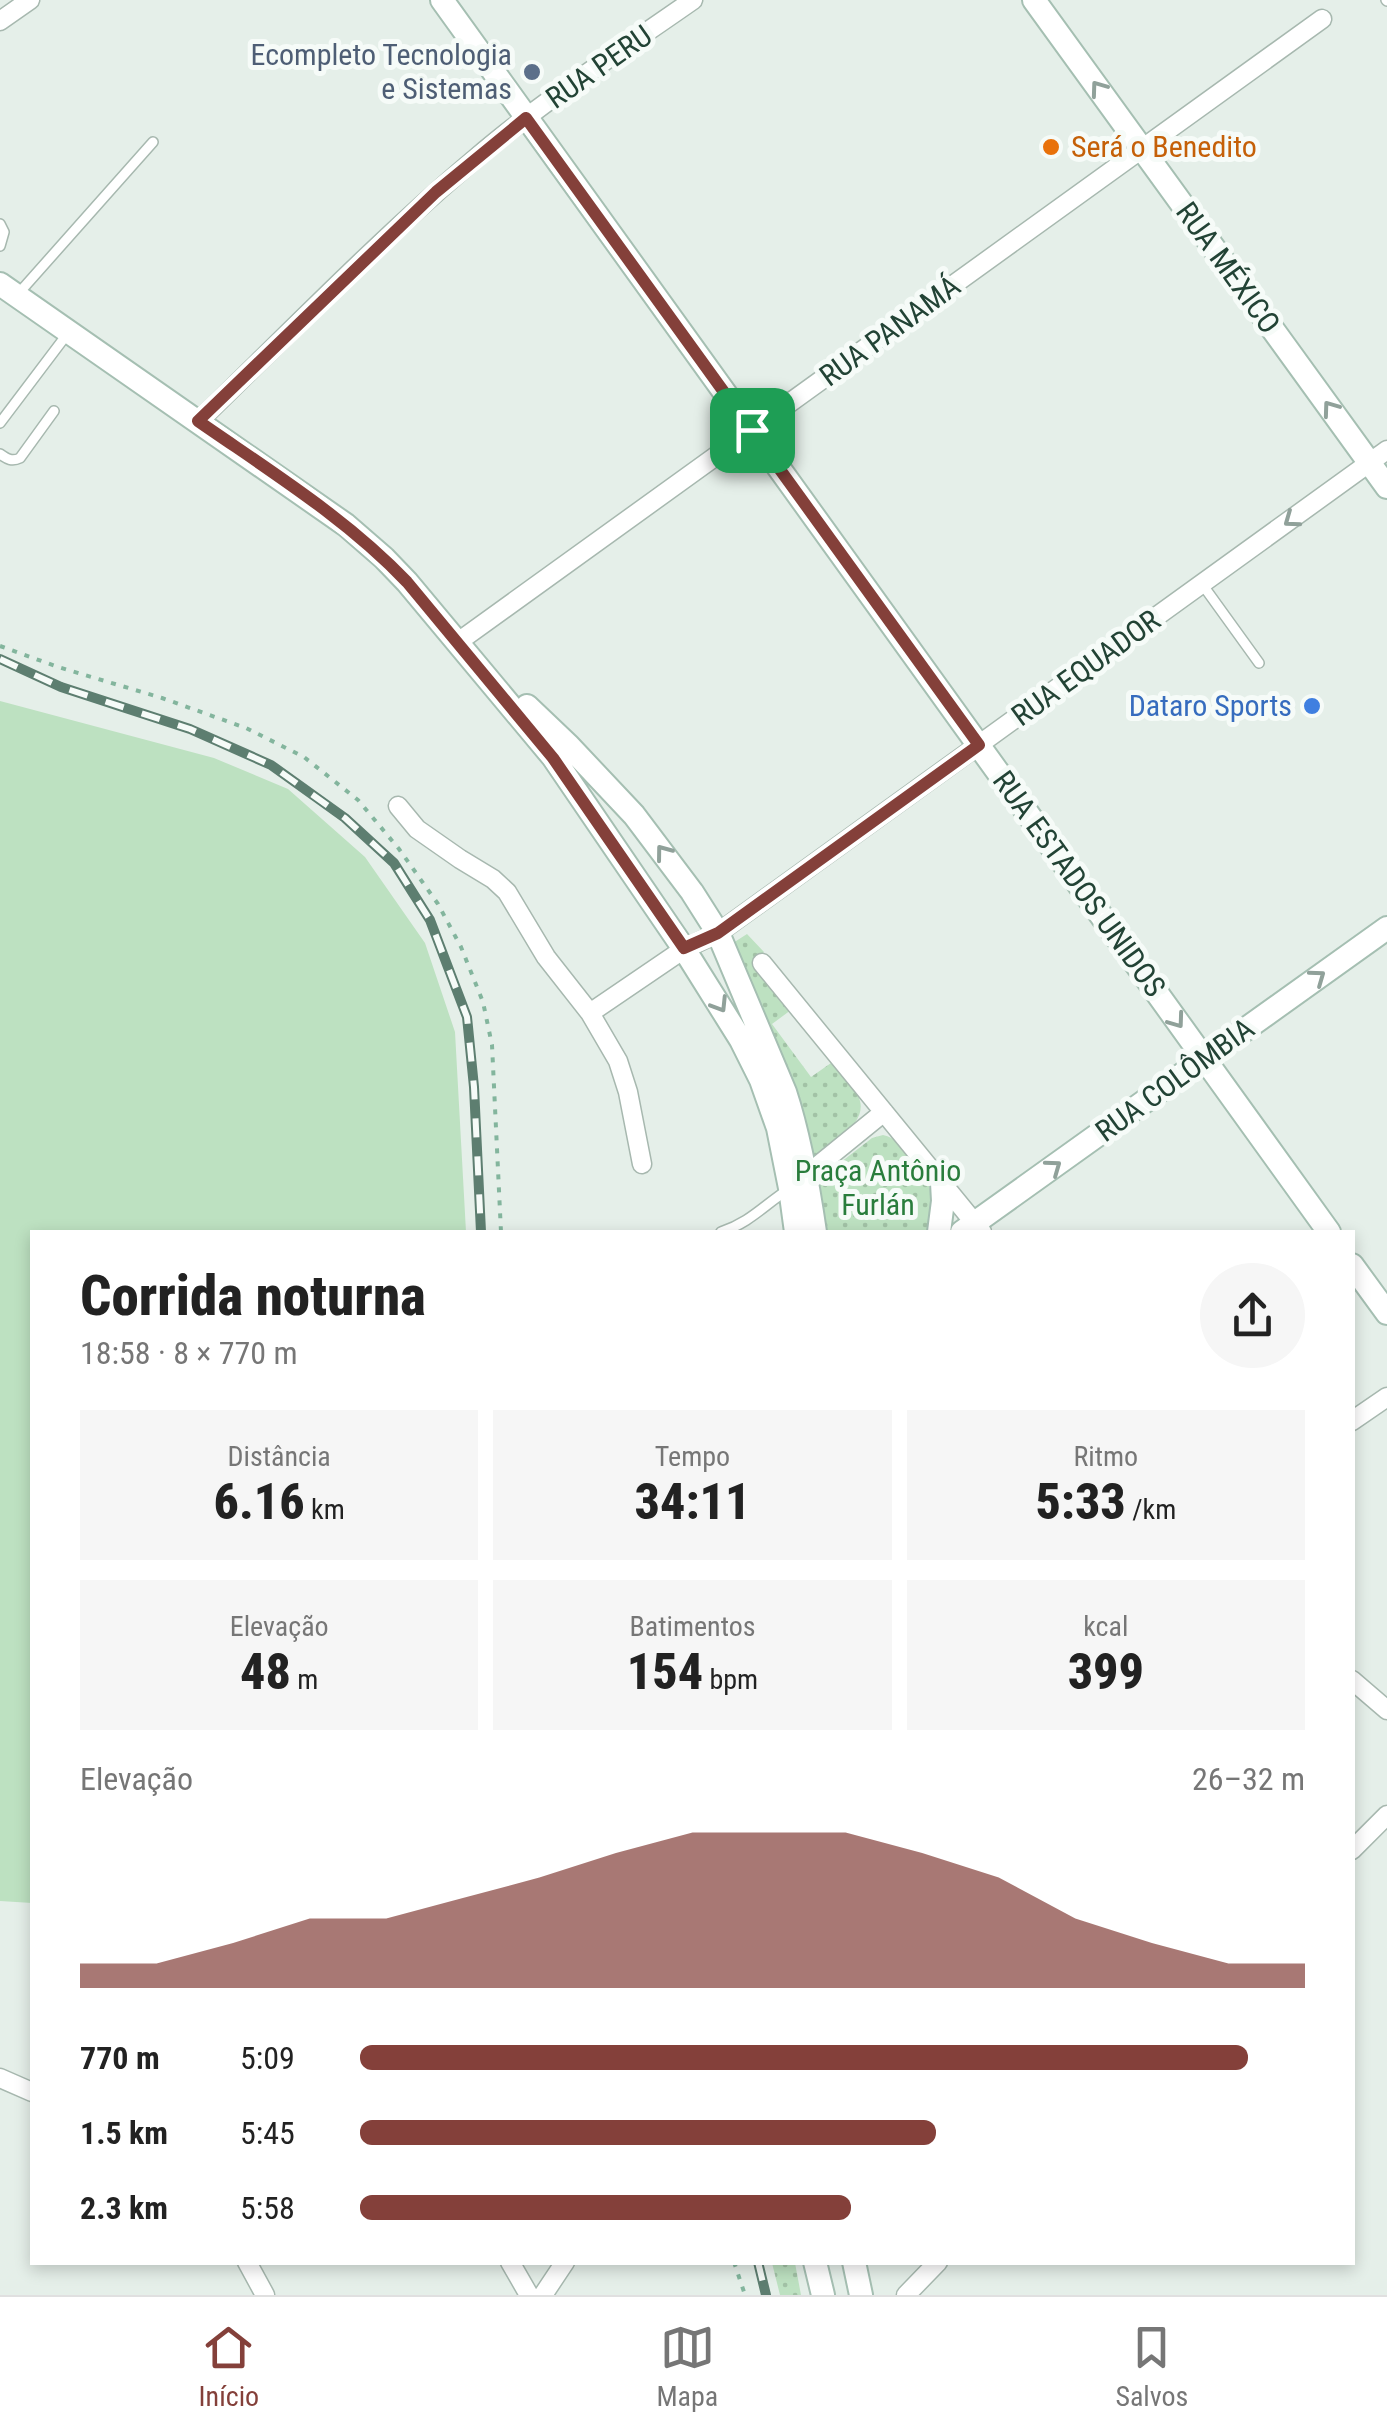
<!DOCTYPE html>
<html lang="pt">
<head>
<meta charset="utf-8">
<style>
	:root { --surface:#fff; --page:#f6f6f6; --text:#222; --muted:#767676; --line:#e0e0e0; --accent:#84403a }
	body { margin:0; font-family:"Roboto Condensed",sans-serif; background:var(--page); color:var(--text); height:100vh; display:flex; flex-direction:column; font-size:38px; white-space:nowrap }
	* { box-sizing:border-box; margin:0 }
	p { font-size:32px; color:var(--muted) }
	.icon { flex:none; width:55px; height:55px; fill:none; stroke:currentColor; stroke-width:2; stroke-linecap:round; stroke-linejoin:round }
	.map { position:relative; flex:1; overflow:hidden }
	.details { position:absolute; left:30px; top:1230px; width:1325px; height:1035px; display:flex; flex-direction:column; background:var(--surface); border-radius:0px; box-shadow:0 5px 15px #0003 }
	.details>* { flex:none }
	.pin { position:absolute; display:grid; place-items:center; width:85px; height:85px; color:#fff; margin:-42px; border-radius:20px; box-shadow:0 5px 15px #0006 }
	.round { display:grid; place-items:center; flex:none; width:105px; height:105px; border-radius:52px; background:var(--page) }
	.overview { display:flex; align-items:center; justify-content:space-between; height:170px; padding:0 50px }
	h1 { font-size:55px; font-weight:800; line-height:75px }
	.metrics { display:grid; grid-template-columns:repeat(3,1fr); gap:15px; height:170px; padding:10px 50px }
	.metrics div { display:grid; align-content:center; border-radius:0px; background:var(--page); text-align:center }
	.metrics b { font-size:50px; font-weight:800 }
	.metrics small { font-size:28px; font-weight:400 }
	.metrics p { font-size:28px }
	.chart { height:280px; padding:20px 50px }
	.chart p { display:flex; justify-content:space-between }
	.chart svg { width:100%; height:180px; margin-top:10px; fill:var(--accent); opacity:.7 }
	ul { padding:0 50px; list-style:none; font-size:32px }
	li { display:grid; grid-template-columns:160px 120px 1fr; align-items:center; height:75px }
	li i { height:25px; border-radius:12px; background:var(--accent) }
	.tabs { display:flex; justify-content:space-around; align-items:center; height:140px; border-top:2px solid var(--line); background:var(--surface); font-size:28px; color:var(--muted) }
	.tabs a { display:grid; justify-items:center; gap:5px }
	.tabs .selected { color:var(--accent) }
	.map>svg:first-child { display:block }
	.green { fill:#bde1c1 }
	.park { fill:url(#park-dots) }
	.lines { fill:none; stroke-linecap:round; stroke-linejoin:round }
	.lane-casing { stroke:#a7b8af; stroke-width:12 }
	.street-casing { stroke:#a7b8af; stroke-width:21 }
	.secondary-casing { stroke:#a5bfb2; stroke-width:26 }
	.path { stroke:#83b59d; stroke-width:4; stroke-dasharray:5 8; stroke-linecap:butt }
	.lane { stroke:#fff; stroke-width:9 }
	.street { stroke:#fff; stroke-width:18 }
	.secondary { stroke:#fff; stroke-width:22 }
	.rail-casing { stroke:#5d7e70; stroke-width:10 }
	.rail { stroke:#f6fbf8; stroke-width:6; stroke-dasharray:19; stroke-linecap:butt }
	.oneway { stroke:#90a19a }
	.route-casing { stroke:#fff; stroke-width:20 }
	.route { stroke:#84403a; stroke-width:12 }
	.service-dot { fill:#5c6f8a; stroke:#f6fbf8; stroke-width:4 }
	.food-dot { fill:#e8710a; stroke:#f6fbf8; stroke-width:4 }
	.shop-dot { fill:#3f7fe0; stroke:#f6fbf8; stroke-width:4 }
	.labels { text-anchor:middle; stroke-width:10; stroke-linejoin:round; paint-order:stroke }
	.service-label { font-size:30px; fill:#4e5e75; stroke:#f6fbf8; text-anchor:end }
	.street-label { font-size:30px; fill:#224335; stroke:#f6fbf8 }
	.food-label { font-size:30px; fill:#c56008; stroke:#f6fbf8; text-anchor:start }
	.shop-label { font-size:30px; fill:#366cbe; stroke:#f6fbf8; text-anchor:end }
	.park-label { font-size:30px; fill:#297d3c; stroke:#f6fbf8 }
</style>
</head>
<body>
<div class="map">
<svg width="1387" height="2295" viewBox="0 0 1387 2295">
	<defs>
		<pattern id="park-dots" width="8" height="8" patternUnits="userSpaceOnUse" patternTransform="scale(2.5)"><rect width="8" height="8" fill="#bde1c1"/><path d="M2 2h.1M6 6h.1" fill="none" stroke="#a2c2a6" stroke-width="1.8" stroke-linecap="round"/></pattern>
	</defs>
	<rect width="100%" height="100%" fill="#e5efe9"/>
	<!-- green -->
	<path class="green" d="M0,701l214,57 74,31 77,68 60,86 30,89 11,200h-434v671l-32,-2z"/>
	<!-- park -->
	<path class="park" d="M747,934l17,18 -12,11 39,47 -19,14 39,53 20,-14c8,10 19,20 26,31 17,28 -28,51 -46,65l-78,-216z
		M883,1135c13,3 17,10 26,20 21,27 31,44 18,77h-104l-9,-49 58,-45z
		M772,2263h23l6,32h-21z"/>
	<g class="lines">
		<defs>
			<path id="lane" d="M1386,0l1,1
				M0,224l4,8 -4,14
				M18,294l135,-152
				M0,423l68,-90
				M0,454c7,5 12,8 20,4l34,-47
				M1202,584l57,79
				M721,1232c30,-10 43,-27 68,-43"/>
			<path id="street" d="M0,21l30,-21
				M199,421c91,-89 180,-181 277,-263 68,-58 144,-107 217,-158
				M458,642l864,-623
				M398,806l19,23 43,30 33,20 14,13 39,65 44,56 28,48 10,31 14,72
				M762,963l220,269
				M590,1013l94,-64 34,-16 669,-483
				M799,1181l85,-69
				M1352,1421l35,-24
				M1352,1680l35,30
				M1352,1850l35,-35
				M0,2078l32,14
				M247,2262l18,33
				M510,2262l19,33
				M543,2295l22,-33
				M906,2295l32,-33"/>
			<path id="secondary" d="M442,0l887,1232
				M1034,0l353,487
				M0,284l346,241 38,33 23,24 146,175 131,192 57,91 20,40 17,48 12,60 6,44
				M527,706l42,40 65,69 58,77 26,41 67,159c15,46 23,92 30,140
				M939,1232l4,-31 -1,-18
				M962,1232l425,-304
				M1352,1265l35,48
				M815,2262l8,33
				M854,2262l7,33"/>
		</defs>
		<!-- lane casing -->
		<use href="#lane" class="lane-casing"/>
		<!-- street casing -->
		<use href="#street" class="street-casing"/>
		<!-- secondary casing -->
		<use href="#secondary" class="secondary-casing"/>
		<!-- path -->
		<path class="path" d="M0,646l58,21 104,31 84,30 58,29 54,43 41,49 39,55 23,43 22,55 9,43 9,187
			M734,2262l11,33"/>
		<!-- lane -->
		<use href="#lane" class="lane"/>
		<!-- street -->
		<use href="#street" class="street"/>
		<!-- secondary -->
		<use href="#secondary" class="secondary"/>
		<defs>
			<path id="rail" d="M0,659l61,28 129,42 81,36 74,53 49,45 36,57 37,97 7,70 7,145
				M758,2262l8,33"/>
		</defs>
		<!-- rail casing -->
		<use href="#rail" class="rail-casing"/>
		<!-- rail -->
		<use href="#rail" class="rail"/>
	</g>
	<!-- one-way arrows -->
	<defs><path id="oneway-chevron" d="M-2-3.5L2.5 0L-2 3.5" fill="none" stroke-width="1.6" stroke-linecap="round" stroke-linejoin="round" transform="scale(2.5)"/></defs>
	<g class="oneway">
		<use href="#oneway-chevron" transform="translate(1098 88) rotate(-126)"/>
		<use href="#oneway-chevron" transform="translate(1330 408) rotate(-126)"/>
		<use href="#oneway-chevron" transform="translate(1291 520) rotate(144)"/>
		<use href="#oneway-chevron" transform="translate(663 852) rotate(-127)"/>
		<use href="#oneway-chevron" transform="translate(1318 977) rotate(-36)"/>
		<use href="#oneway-chevron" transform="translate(720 1005) rotate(58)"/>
		<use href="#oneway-chevron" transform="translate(1177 1021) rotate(54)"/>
		<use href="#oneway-chevron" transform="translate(1054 1167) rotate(-36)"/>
	</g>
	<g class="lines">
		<defs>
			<path id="route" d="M526,118l453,627 -261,188 -34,15 -131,-190 -146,-176c-61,-64 -137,-111 -209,-161l238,-229z"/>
		</defs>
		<!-- route casing -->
		<use href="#route" class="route-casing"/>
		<!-- route -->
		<use href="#route" class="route"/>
	</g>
	<!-- markers -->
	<circle class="service-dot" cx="532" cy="72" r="10"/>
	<circle class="food-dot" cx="1051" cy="147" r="10"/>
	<circle class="shop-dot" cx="1312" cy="706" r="10"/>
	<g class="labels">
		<!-- service labels -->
		<g class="service-label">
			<text x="512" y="65">Ecompleto Tecnologia<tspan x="512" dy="34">e Sistemas</tspan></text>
		</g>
		<!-- street labels -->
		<g class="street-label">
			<text transform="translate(599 67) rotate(-35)" y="10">RUA PERU</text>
			<text transform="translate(1228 268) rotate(54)" y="10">RUA MÉXICO</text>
			<text transform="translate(890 331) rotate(-36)" y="10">RUA PANAMÁ</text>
			<text transform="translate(1086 668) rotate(-36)" y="10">RUA EQUADOR</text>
			<text transform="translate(1079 884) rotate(54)" y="10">RUA ESTADOS UNIDOS</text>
			<text transform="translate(1175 1080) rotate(-36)" y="10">RUA COLÔMBIA</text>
		</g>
		<!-- food labels -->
		<g class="food-label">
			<text x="1071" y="157">Será o Benedito</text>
		</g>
		<!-- shop labels -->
		<g class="shop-label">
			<text x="1292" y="716">Dataro Sports</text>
		</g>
		<!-- park labels -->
		<g class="park-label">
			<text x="878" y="1181">Praça Antônio<tspan x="878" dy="34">Furlán</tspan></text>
		</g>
	</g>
</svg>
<div class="pin" style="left:752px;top:430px;background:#1e9e55"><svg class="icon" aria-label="arrive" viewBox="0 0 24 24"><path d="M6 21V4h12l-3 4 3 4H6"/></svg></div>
<section class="details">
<div class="overview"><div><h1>Corrida noturna</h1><p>18:58 · 8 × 770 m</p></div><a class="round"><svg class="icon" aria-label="share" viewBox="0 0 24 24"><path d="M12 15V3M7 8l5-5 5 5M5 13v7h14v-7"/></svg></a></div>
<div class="metrics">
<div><p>Distância</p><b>6.16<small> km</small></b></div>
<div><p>Tempo</p><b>34:11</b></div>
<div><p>Ritmo</p><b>5:33<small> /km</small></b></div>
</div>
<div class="metrics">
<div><p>Elevação</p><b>48<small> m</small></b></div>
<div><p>Batimentos</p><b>154<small> bpm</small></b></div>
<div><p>kcal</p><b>399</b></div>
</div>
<div class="chart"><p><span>Elevação</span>26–32 m</p>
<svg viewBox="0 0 160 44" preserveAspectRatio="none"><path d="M0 44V38L10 38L20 33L30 27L40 27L50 22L60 17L70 11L80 6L90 6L100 6L110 11L120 17L130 27L140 33L150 38L160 38V44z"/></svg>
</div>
<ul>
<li><b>770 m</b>5:09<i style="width:94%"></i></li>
<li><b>1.5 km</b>5:45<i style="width:61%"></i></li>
<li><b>2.3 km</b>5:58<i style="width:52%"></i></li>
</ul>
</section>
</div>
<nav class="tabs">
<a class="selected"><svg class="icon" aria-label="home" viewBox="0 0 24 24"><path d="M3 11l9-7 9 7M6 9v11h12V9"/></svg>Início</a>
<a><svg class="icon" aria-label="map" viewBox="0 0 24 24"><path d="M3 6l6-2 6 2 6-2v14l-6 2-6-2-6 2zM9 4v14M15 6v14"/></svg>Mapa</a>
<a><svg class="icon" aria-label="saved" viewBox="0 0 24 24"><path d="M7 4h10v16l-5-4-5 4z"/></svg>Salvos</a>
</nav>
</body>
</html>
